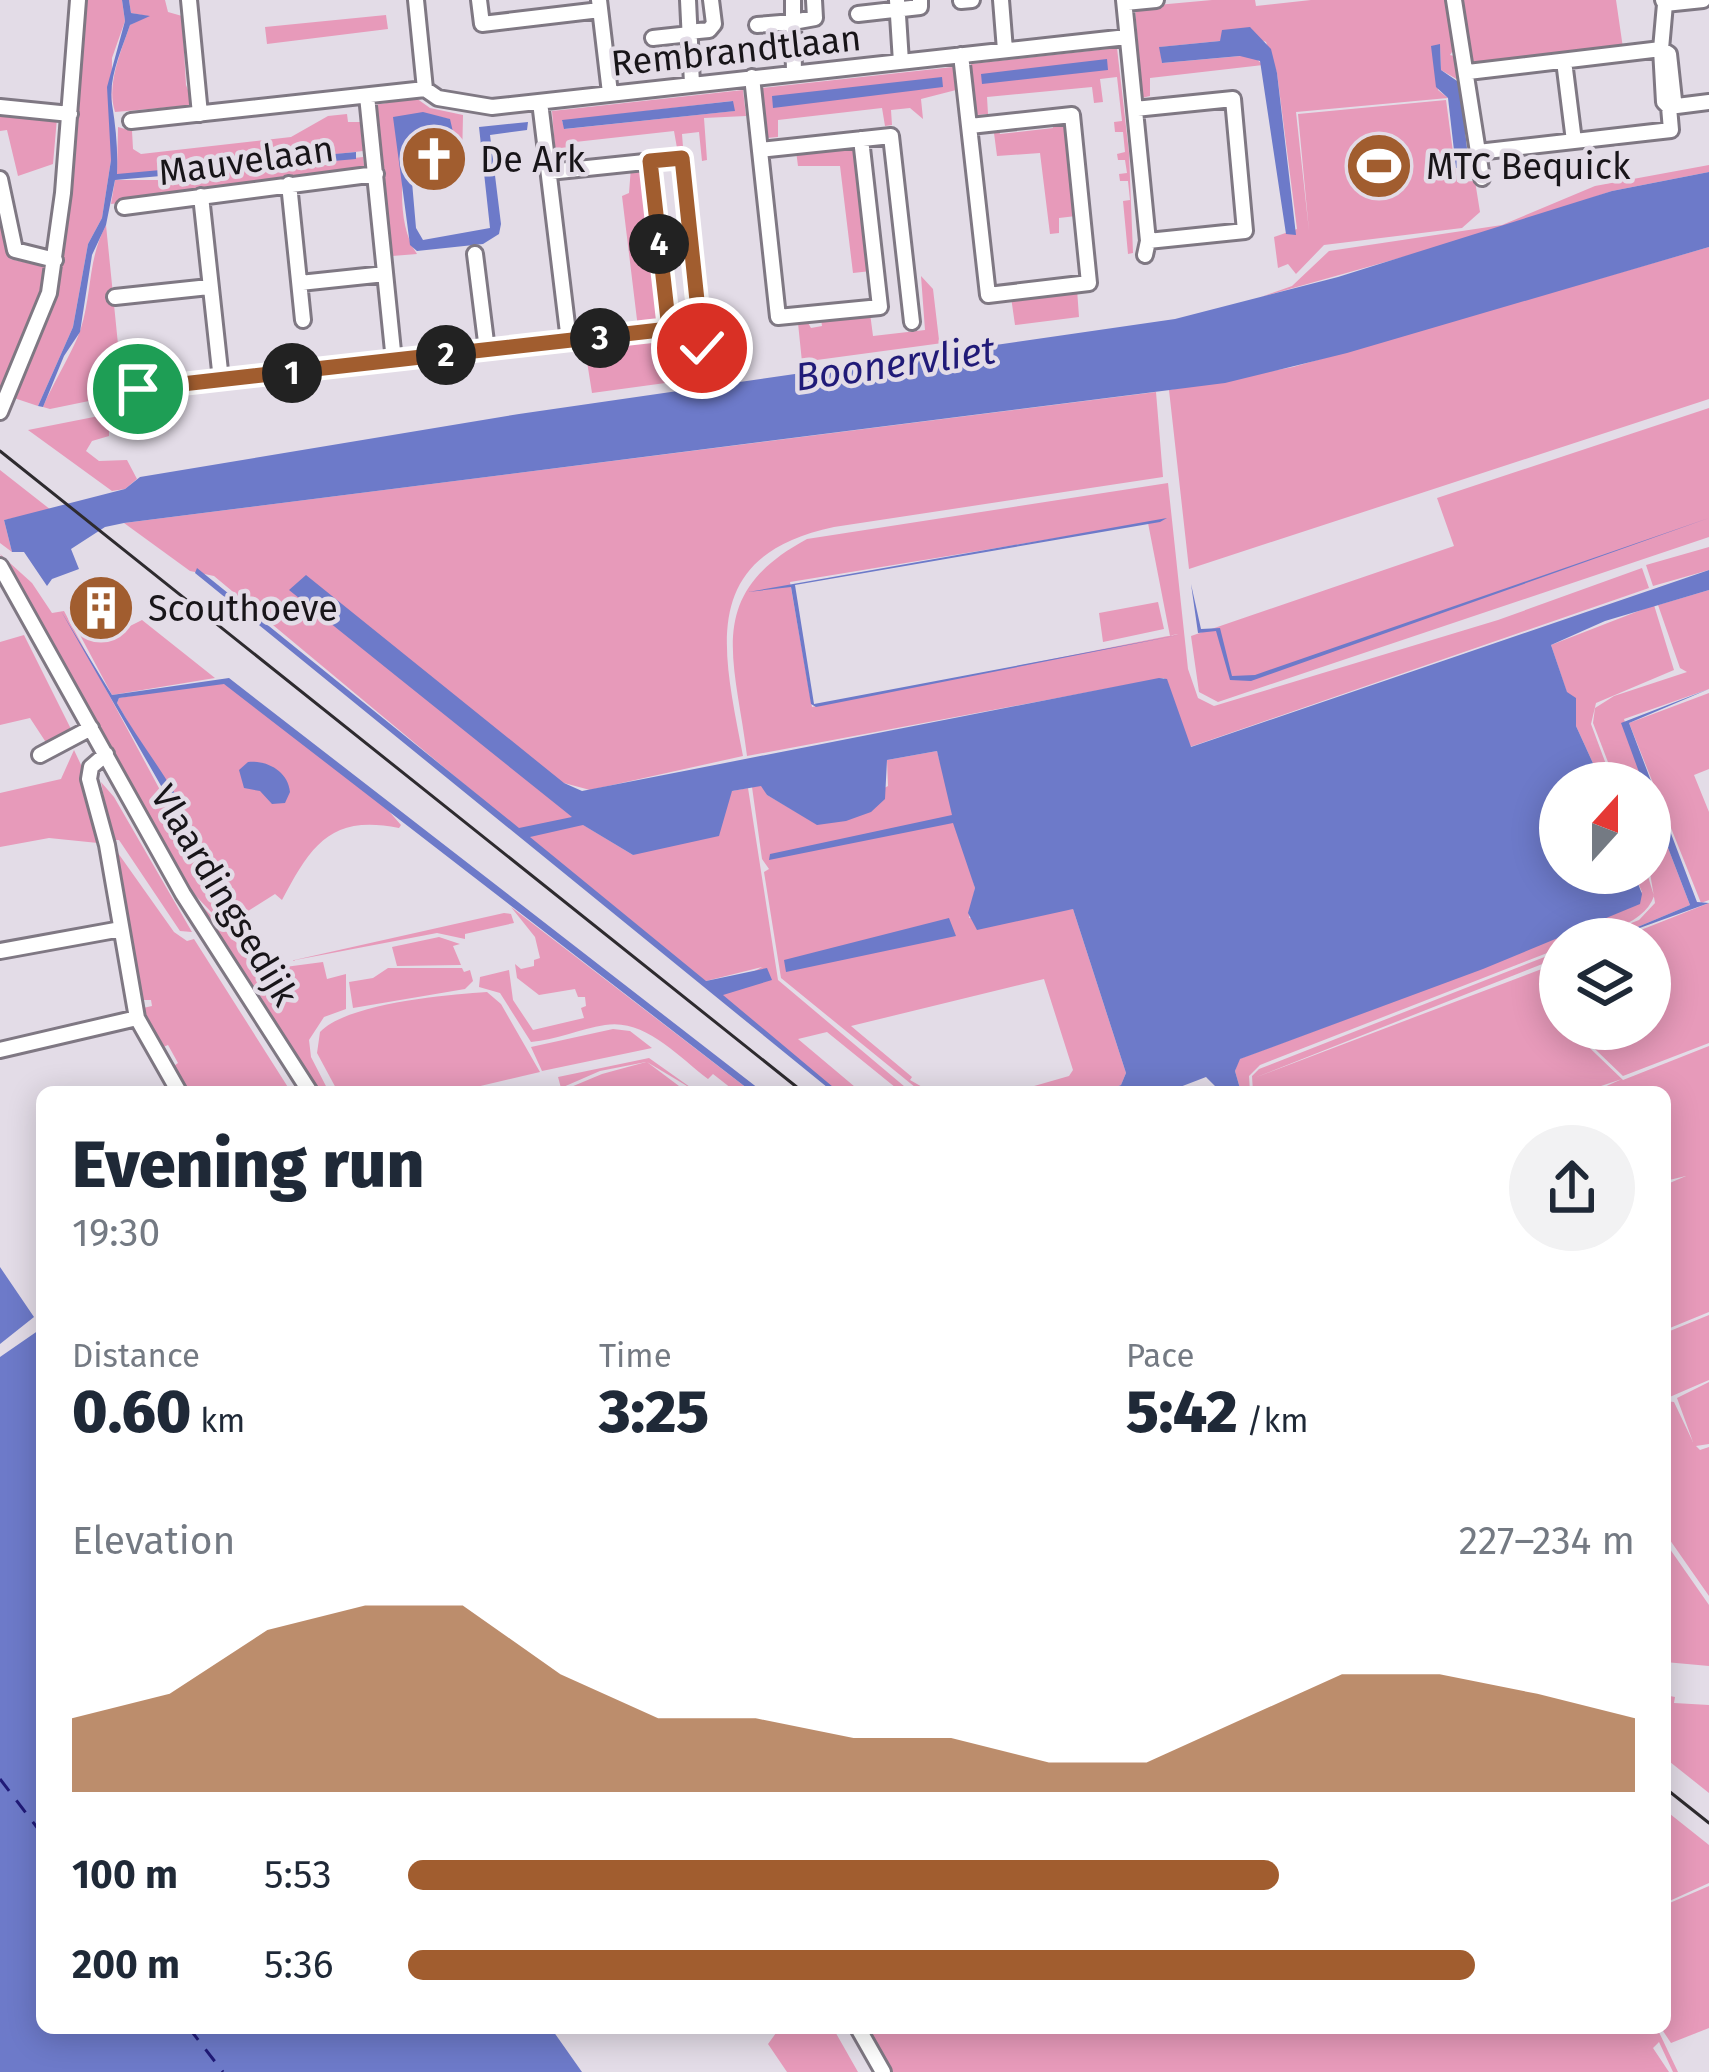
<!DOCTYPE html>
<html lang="en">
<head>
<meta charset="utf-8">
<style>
	:root { --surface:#fff; --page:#f2f2f3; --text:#1f2937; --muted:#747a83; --accent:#a15d2f }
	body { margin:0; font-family:"Fira Sans",sans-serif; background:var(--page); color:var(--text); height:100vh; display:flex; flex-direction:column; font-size:45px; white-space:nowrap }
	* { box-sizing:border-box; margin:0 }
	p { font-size:39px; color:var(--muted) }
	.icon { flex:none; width:66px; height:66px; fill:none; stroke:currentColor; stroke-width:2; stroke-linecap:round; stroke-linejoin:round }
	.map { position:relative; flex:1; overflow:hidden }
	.details { position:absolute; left:36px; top:1086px; width:1635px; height:948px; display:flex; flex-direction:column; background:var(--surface); border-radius:18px; box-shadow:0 6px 30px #0003 }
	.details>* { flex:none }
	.needle { width:78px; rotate:21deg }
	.tools { position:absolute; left:1539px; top:762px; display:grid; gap:24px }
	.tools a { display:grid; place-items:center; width:132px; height:132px; border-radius:50%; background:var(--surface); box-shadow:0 6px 30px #0003; font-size:60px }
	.pin { position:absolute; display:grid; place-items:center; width:102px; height:102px; color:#fff; margin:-51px; border:6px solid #fff; border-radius:50%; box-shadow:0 3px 12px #0007 }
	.km { position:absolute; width:60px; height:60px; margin:-30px; border-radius:50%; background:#222; color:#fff; font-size:33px; line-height:60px; text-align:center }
	.round { display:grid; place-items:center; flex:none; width:126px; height:126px; border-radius:63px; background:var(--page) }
	.head { display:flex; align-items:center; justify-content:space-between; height:204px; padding:0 36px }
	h1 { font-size:66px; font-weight:800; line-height:90px }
	.figures { display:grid; grid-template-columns:repeat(3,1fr); gap:18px; height:204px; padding:12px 36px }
	.figures div { display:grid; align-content:center }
	.figures b { font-size:60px; font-weight:800 }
	.figures small { font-size:33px; font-weight:400 }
	.figures p { font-size:33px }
	.chart { height:336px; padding:24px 36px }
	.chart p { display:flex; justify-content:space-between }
	.chart svg { width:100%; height:216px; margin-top:12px; fill:var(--accent); opacity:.7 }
	ul { padding:0 36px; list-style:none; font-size:39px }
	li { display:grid; grid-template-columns:192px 144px 1fr; align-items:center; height:90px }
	li i { height:30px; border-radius:15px; background:var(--accent) }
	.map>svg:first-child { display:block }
	.green { fill:#e79aba; fill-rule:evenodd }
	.water { fill:#6d7ac9 }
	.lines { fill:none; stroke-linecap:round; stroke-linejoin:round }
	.ferry { stroke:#201a78; stroke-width:3; stroke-dasharray:15 12; stroke-linecap:butt }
	.building { fill:#e295d3 }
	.minor-casing { stroke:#7f7883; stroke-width:20 }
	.minor { stroke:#fff; stroke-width:14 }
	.tram { stroke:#2e2b2f; stroke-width:3 }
	.route-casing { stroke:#fff; stroke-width:24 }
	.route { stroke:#a15d2f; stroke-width:15 }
	.labels { text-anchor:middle; stroke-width:9; stroke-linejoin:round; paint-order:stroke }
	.street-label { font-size:36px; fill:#181519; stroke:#e3dce7 }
	.poi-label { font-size:36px; fill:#181519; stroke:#e3dce7; text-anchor:start }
	.water-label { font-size:39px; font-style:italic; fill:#201a78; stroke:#e3dce7 }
</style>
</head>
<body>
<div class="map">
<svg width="1709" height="2072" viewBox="0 0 1709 2072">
	<rect width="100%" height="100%" fill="#e3dce7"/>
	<!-- green -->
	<path class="green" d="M84,0h38l3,21 -13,37 -1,102 -9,58 -14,26 -15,83 -35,79 -27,-9c67,-130 64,-255 73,-397z
		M129,0h36l3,12 14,4 4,69 8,20 -79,7c-9,-28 6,-60 15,-87l17,-9 -16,-3z
		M1212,0h43l1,6 55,-6h138l5,49 -4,6 4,1 11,28 -24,-14 -1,-25 -2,45 10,8 -152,14 13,119 -11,-117 148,-14 11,82 18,-1 5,31 -18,16 -138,17 -28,29 -8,-10 -10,4 -4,-31 23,-8 -20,-156 -11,-31 -12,-5 -3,-9 -31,13 -60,6 2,16 79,-7h12l10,9 -113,13v18l-8,2 -7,-91z
		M1460,0h156l7,48 -147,17 -6,-2z
		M386,15l2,14 -121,15 -2,-17z
		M1117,48l12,105 4,100 -5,1 -5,-53 7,-1 -2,-19h-8l-1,-7 8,-1 -2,-13h-7l-1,-6 8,-2 -2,-20h-8l-1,-10 8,-1 -5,-44 -17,2 3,23 -9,1 -2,-16 -105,10 1,17 -12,1 -5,-51z
		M953,67l3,23 -35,9 2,20 -13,-11 -19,2 1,15 -7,1 -3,-18 -104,12v17l-11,1 -6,-50z
		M743,90l3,26 -42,2 3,42 -5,1 -3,-29 -17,2 1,13 -6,1 -3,-17 -108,12 2,17 -12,1 -4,-50zM732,101l2,10 -169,18 -3,-8z
		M416,98l14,10 33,7 -1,47 -6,1 -7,-44 -26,-6 -14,3c-4,41 -17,102 8,138l-25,2 -17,-151z
		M0,113l57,5 -4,46 -35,12 -11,-46 -7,1z
		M347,114l1,8h12l3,29 -201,23h-45l1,-47 14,4 1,18 8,5 150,-17 37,-21z
		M1069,119l7,97 -17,2v15l-9,1 -10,-81 -43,3 -3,-23 -10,1 -1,-5 15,-2 2,7 53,-6 -1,-8z
		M858,143l13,128 -18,2 -13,-107h-42l-2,-15z
		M363,157l2,16 -254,31 4,-24h45z
		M1709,165v7l-97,19 -120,41 -231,65 31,-11 37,-35 173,-26 93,-39z
		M631,167l16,3 17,155 -26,3 -16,-132 7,-3z
		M0,218l10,41 36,8 -4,22 -42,100z
		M106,225l17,169 -73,15 -7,-2c10,-24 31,-57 38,-79 11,-35 7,-70 25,-103z
		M1709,247v152l-520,170 -20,-179 124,-23z
		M921,276l12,13 6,51 11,2 -148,20 -4,-39 9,-2 4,7 11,-2 -1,-7 49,-6 3,23 52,-6z
		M1077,289l2,28 -64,8 -4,-28z
		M717,306l7,69 -132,18 -7,-44 29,-7 1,7 9,-1v-7l43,-6 5,25 44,-5 -5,-47z
		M1156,392l7,85 -329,50c-137,29 -111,124 -91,229l-153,34 -26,-7 16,40 53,32 99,-64 16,-3 30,192 133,112h-10l-74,-60 -29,7 63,53h-25l-121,-99 47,-26 -60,15 -488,-406 -24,-5 -66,-48z
		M1709,408v129l-491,165 -19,-10 -8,-56 263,-90 -17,-48z
		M109,414v22l-17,5 -6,10 13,10 28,-1 10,19 -12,10 -13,2 -84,-61z
		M0,470l51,40 -47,10 8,32 -12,-9z
		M1168,483l20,186 10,29 16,8 284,-86 144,-52 7,20 -459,159 -26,-69 -417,78c-12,-98 -44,-161 60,-217zM1148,523l22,113 8,-2 -366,73 -22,-125z
		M1709,547v23l-56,16 -7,-21z
		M0,554l32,29 20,30 12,-2 147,274 56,81 16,-7 -2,7 -20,-1 -82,-87z
		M1709,590v99l-85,30 19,64h-27l-23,-60 2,-15 19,-12 73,-24 -7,-4 -22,-63z
		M1158,602l6,27 -61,13 -4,-29z
		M1654,605l20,65 -78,33 -5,21 22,59h-11l-26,-57v-25l-9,-8 -16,-48z
		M142,620l73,58 -103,17 -32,-60 48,-8z
		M24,635l49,98 -24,14 -19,-29 -30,7v-83z
		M213,682l11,1 163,126 14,16 -2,3c-68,-14 -88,17 -117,72l-7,-6 -35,22 -123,-213 2,-5z
		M1709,693v76l-15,6 15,37v88l-8,3 -72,-180z
		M74,750l8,17 16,76 -49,-5 -49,9v-54l61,-14z
		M937,751l38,137 -6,30 104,-9 53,164 -5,12 -18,7h-90l56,-16 4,-6 -29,-91 -193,47 61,51 -2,3 21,12h-10l-140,-114 -17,-106 5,-3 -7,-10 -10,-72 10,-2 5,10 50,29 71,-38 -1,-26z
		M101,782l13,15 78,135 -12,-1 -61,-91h-7z
		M1650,801l40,104 -81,34h-19l49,-19 16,-17 -5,-30z
		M113,846l61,86 13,9 7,-2 97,153h-105l-15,-24 7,-5 -10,-18 -7,3 -18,-40 9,-2 -1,-6h-9z
		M1634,873h13l7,23c-10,31 -65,43 -94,43v9l-300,117 -11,11 1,16h-9l-6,-21 4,-12 244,-91 89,-37 70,-39z
		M191,894l71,76 61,-8 4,17 19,-5v35l-22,8 -15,23 2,17 18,35h-12z
		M1709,903v140l-86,33 -49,-47h76v-90h-32z
		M511,907l241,185h-16l-23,-18 -5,5c-30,-23 -64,-61 -103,-54 -25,4 -49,15 -74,17l-31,-49 -21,-6 1,-10 29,-7 4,30 20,30 51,-12 -3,-10 5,-2 -1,-9h-7l-3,-8 -36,6 -22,-17 -2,-14 6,5 13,-3v-6l6,-2 -5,-21z
		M504,913l7,1 3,9 -49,11v5l-28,-6 -147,28z
		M439,937l21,7 -7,2 8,19 -64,1 -5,-19z
		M1560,951v6l-306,121 306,-116v54l-14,-12 14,15v10h10l53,51 86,-34v266l-44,18v-145l21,-9 -21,5v-89h-72l29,-13 -39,13h-330l-1,-16 7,-7z
		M388,968h74l2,4 6,-2 3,11 -8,8 -112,19 -4,-26 24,-4z
		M487,992l14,12 39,68 -85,20h-117l-21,-39 3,-21c28,-29 126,-37 167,-40z
		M613,1029l17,2 22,17 -110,23 -11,-24z
		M649,1058l48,34 -50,-30 40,30h-128l43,-18 44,-12 -46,9 -39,17 -3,-11z
		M1709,1315v65l-44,19v-66z
		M1709,1382v62l-13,2 4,4 9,-3v149l-44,-63v-132l9,1 19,40 -16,-44z
		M1665,1542l44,63v61l-44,-4z
		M1665,1695l10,2 -1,6 35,2v88l-44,-35z
		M1665,1810l44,35v38l-44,20z
		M1709,1886v142l-38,15 -10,-15h4v-123z
		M774,2028h59l25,44h-71l-19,-28 8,-11z
		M864,2028h793l21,44h-5l-14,-30 -6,6 16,24h-780z"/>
	<!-- water -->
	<path class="water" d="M122,0h7l2,13 19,3 -20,9c-8,24 -22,53 -18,79 4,24 6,46 5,70l239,-22v7l-241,21 -9,45 -14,30 -12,77 -16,24 -21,51 -5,-1 35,-79 15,-83 14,-26 9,-58 -4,-73 18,-66z
		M1250,27l21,22 6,24 19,162 -10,-1 -26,-173 -20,-5 -78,7 -3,-16 61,-6 2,-11z
		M1440,44l1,26 19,13 9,84 -13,1 -8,-70 -12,-11 -5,-41z
		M1107,59l1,11 -126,14 -1,-10z
		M942,77l1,10 -170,21 -1,-12z
		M733,101l2,10 -171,18 -2,-9z
		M423,112l27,7 3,13 -45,4 8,92 7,12 67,-12 -11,-101 49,-5 -1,8 -37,5 11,89 -2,10 -16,10 -66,7 -7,-6 -17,-128z
		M1709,172v75l-362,106 -122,30 -1101,140 -19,4 -34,22 8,20 -27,10 -5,7 -23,-34h-12l-8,-32 121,-31 15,-12 379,-63 656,-95 163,-42 274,-86z
		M1167,518l-7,4 -365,63 19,119 365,-69 -363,72 -5,-3 -20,-117 -43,5z
		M1709,518l-458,163 -21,-1 -14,-49 -18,2 -7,-49 10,45 19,-1 12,48 23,-1z
		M197,568l322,260 53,-11 -283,-227 17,-15 258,208 18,8 577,-113 8,1 24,68 518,-177v20l-104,31 -54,24 16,47 9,6v28l26,57h-42v90h74l8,21 -2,10 -157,65 -243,90 -5,12 6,21h-20l-15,-15 -39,15h-64l18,-7 5,-12 -53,-164 -96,21 -9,-17 7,-25 -22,-65 -184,37 1,-6 182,-39 -15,-64 -50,9 -2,39 -14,13 -25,9 -29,4 -50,-30 -6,-9 -29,5 -13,45 -86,19 -50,-30 -53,12 176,144 61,-13 5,12 -49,15 116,97h-6l-638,-519z
		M61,611l51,84 117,-17 534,414h-11l-528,-408 -105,14 -2,5c22,40 55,78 73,120 21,49 47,92 78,137l13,-1 -14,7 -56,-81 -27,-59z
		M1709,689l-80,34 68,179 12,1 -100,36 81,-34 -40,-104v-18h-7l-22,-60z
		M248,762c19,-2 40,9 42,30l-5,11 -13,1 -12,-13 -16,-3 -5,-18z
		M949,918l7,18 -170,36 -2,-12z
		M0,1267l34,50 -34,27z
		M42,1328v700h509l31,44h-582v-715z"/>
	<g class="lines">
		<!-- ferry -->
		<path class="ferry" d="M0,1779l42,55
			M189,2028l34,44"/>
	</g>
	<!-- building -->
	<path class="building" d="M452,132l5,49 -40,5 -5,-50z
		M94,590l27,21 -13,16 -27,-22z"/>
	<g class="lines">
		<defs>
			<path id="minor" d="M189,0l11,114
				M416,0l9,89
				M479,0l3,24 118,-14
				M599,0l11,93
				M688,0l4,84
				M793,0v22l22,-4 -1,-18
				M897,0l4,62
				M1001,0l4,50
				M1124,0l24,241 -3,14
				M1454,0l24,152 193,-22 -2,-23 40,-5
				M1663,0l2,4 38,-4
				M961,1l11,-1
				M1125,3l31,-3
				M858,14l62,-7v-7
				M757,25l36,-3 1,51
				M688,32l21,-2 5,-6 -3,-24
				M653,38l37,-4
				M1661,49l8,5 5,46 -5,7 -5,-5z
				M961,55l27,240 101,-12 -17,-168 -102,11
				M1564,61l10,80
				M1468,72l193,-23 4,-45
				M752,77l26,240 102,-10 -19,-168
				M425,89l13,9 54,9 635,-70
				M367,96l27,265
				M540,102l29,239
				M0,107l70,7
				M1135,109l98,-10 12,132 -97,10
				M131,121l294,-32
				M760,150l131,-14 21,186
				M1478,152l4,26
				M549,172l134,-14 19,190
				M0,179l15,71 40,10
				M289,184l14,136
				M201,196l20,184
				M124,207l252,-33
				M475,254l12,96
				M300,283l85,-9
				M115,297l94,-10
				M138,389l531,-60 -19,-168
				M0,412l49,-119 14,-100 15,-193
				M0,566l183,328 127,198
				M106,754l-15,13 -2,12 18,66 30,173 42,74
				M40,755l51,-27
				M0,951l121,-22
				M0,1050l137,-32
				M858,2028l25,44"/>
		</defs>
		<!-- minor casing -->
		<use href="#minor" class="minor-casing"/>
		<!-- minor -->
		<use href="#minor" class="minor"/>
		<!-- tram -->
		<path class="tram" d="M0,451l803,641
			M1665,1788l44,35"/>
	</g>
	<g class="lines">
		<defs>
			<path id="route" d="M138,389l531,-60 -19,-168 32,-3 20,190"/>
		</defs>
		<!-- route casing -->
		<use href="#route" class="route-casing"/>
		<!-- route -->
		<use href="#route" class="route"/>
	</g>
	<!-- icons -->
	<defs>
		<symbol id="church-disc" viewBox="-11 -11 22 22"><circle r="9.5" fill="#a15d2f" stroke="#e3dce7"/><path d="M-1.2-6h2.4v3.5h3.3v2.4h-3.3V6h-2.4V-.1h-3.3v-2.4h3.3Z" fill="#fff"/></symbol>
		<symbol id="stadium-disc" viewBox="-11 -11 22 22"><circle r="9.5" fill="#a15d2f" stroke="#e3dce7"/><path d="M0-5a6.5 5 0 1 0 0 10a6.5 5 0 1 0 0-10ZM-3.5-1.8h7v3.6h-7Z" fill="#fff"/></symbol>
		<symbol id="building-disc" viewBox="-11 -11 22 22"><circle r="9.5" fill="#a15d2f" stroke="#e3dce7"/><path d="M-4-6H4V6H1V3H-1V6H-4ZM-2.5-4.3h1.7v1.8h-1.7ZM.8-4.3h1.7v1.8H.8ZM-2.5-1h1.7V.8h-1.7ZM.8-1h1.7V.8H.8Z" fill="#fff"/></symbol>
	</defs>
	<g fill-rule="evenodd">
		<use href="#church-disc" x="396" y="121" width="76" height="76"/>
		<use href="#stadium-disc" x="1341" y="128" width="76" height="76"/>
		<use href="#building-disc" x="63" y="570" width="76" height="76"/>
	</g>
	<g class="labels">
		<!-- street labels -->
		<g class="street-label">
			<text transform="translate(736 50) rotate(-6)" y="13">Rembrandtlaan</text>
			<text transform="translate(246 160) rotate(-8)" y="13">Mauvelaan</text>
			<text transform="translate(225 895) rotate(59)" y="13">Vlaardingsedijk</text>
		</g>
		<!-- poi labels -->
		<g class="poi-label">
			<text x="480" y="172">De Ark</text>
			<text x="1426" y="179">MTC Bequick</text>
			<text x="148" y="621">Scouthoeve</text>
		</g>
		<!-- water labels -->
		<g class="water-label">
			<text transform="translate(895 363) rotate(-8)" y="14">Boonervliet</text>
		</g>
	</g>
</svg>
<div class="tools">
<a><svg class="needle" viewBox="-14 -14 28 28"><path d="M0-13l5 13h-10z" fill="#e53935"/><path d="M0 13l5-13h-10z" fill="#747a83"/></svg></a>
<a><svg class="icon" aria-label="layers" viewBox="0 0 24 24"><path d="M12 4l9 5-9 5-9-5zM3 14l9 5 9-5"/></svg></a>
</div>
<div class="pin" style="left:138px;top:389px;background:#1e9e55"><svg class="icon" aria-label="arrive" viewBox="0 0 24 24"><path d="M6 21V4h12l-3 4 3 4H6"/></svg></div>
<div class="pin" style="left:702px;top:348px;background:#d93025"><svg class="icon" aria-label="check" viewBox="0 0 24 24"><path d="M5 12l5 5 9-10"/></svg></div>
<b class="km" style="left:292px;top:373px">1</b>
<b class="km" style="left:446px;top:355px">2</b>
<b class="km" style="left:600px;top:338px">3</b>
<b class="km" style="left:659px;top:244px">4</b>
<section class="details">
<div class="head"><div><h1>Evening run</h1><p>19:30</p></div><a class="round"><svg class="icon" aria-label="share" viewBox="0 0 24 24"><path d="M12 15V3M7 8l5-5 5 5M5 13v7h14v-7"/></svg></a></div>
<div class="figures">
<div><p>Distance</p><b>0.60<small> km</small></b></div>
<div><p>Time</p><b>3:25</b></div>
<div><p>Pace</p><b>5:42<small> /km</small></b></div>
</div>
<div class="chart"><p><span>Elevation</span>227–234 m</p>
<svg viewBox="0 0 160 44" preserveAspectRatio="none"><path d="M0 44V29L10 24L20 11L30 6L40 6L50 20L60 29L70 29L80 33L90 33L100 38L110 38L120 29L130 20L140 20L150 24L160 29V44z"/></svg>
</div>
<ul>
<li><b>100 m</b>5:53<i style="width:71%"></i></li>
<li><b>200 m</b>5:36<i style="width:87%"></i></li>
</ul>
</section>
</div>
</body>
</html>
